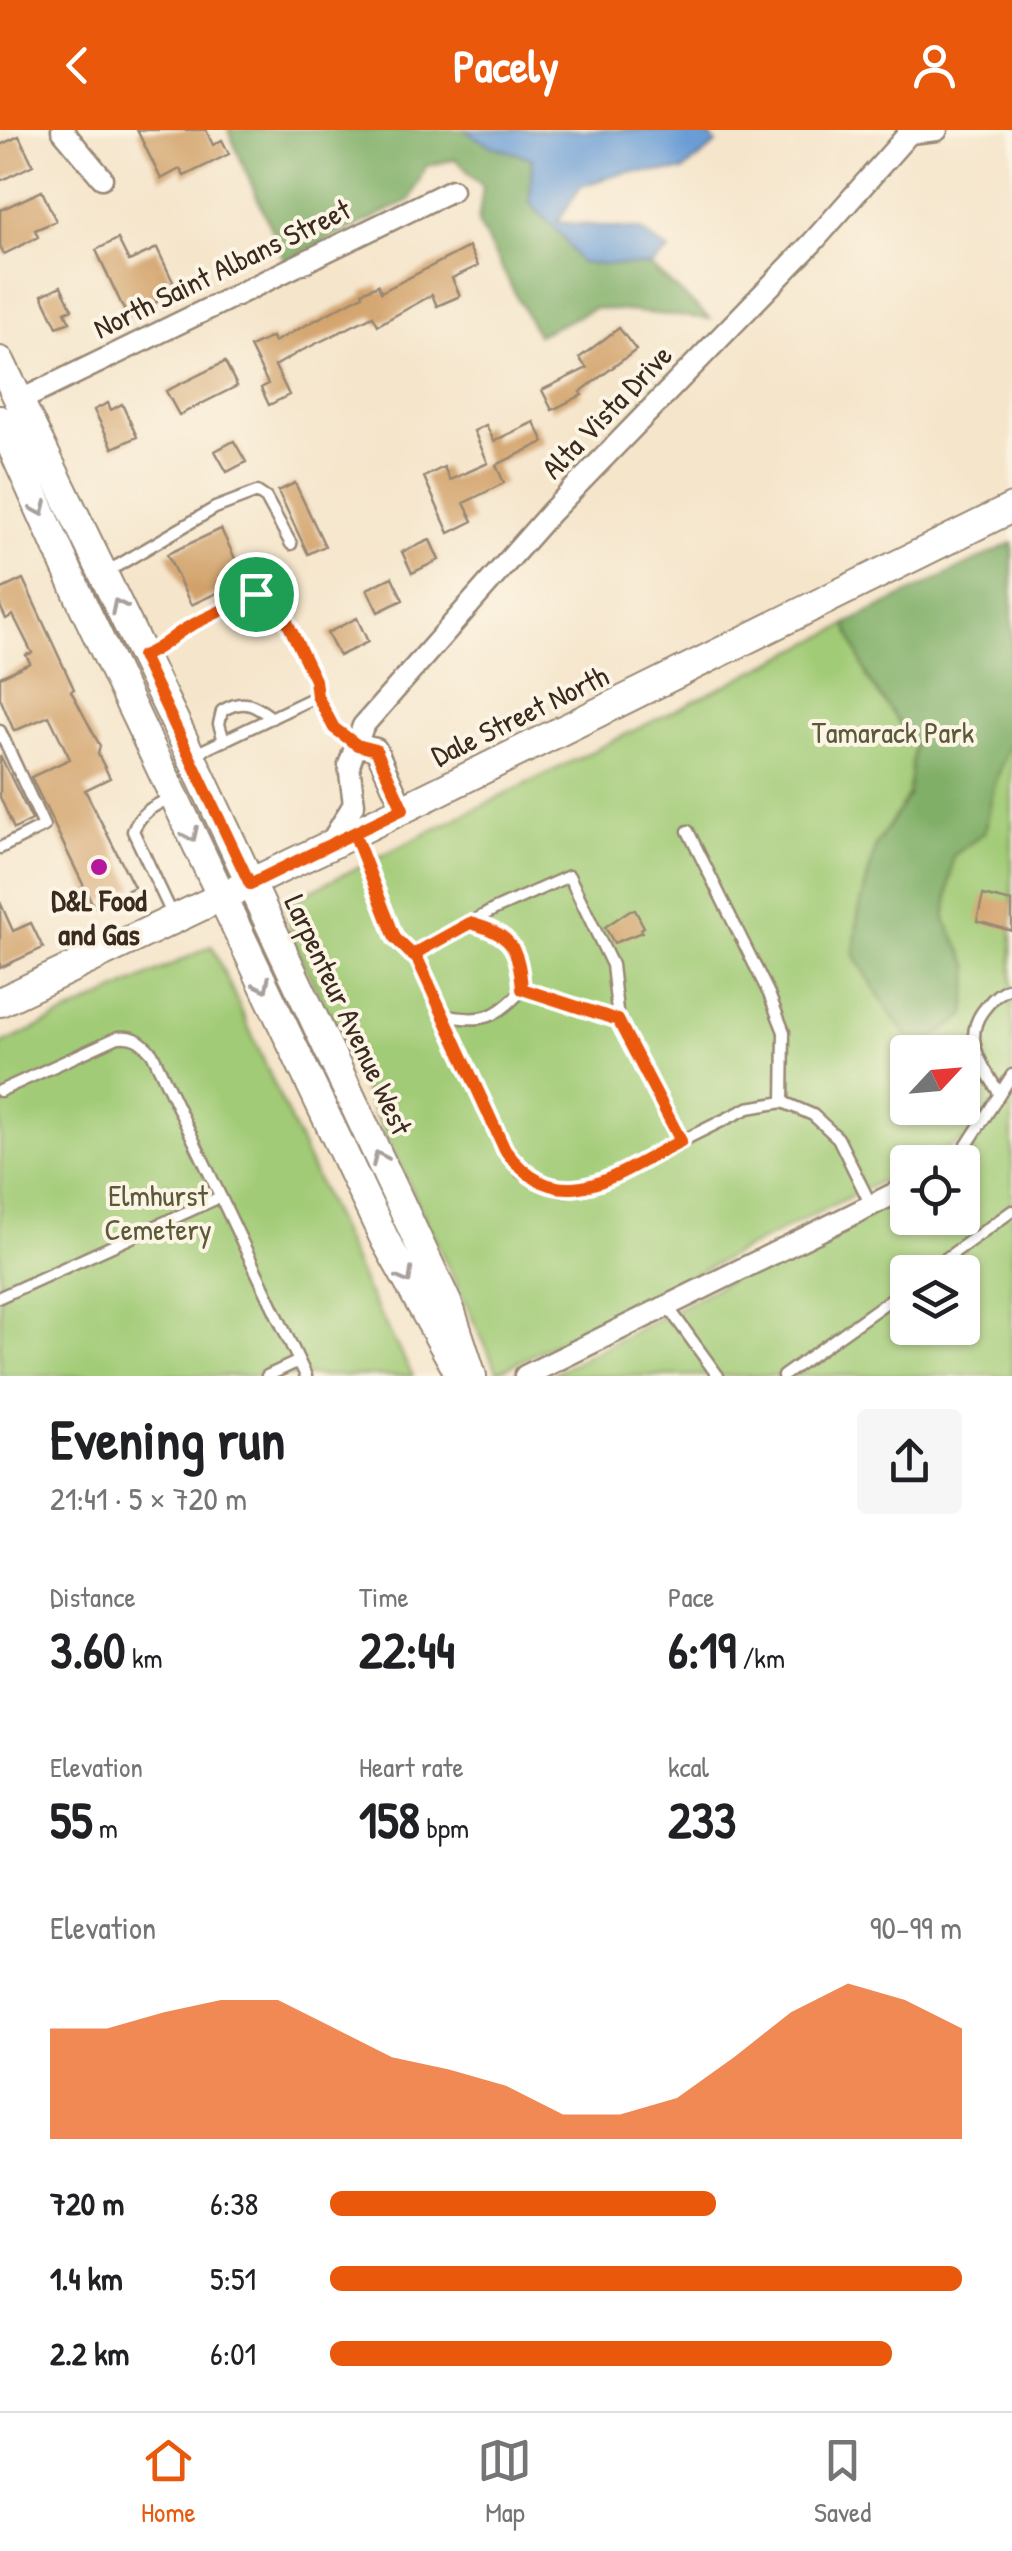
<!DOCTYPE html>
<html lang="en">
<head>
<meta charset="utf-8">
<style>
	:root { --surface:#fff; --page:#f6f6f6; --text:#202124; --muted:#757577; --line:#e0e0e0; --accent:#ea580c }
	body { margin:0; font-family:"Patrick Hand",sans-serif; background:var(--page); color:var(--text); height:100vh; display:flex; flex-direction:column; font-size:38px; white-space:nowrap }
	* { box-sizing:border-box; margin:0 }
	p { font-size:32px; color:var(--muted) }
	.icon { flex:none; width:55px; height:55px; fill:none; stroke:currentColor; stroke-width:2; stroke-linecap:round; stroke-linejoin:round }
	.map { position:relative; height:1246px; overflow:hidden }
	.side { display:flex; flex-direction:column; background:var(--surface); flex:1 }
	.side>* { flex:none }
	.needle { width:65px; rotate:64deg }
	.buttons { position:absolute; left:890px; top:905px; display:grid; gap:20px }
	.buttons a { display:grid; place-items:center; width:90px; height:90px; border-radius:10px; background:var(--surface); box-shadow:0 2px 8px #0004; font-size:50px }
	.pin { position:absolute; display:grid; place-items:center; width:85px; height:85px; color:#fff; margin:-42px; border:5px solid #fff; border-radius:50%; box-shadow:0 2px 10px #0007 }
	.round { display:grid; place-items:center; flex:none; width:105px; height:105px; border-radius:10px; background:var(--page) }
	.summary { display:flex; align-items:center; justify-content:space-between; height:170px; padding:0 50px }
	h1 { font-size:55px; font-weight:700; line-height:75px }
	.figures { display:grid; grid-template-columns:repeat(3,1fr); gap:15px; height:170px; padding:10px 50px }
	.figures div { display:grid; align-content:center }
	.figures b { font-size:50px; font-weight:700 }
	.figures small { font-size:28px; font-weight:400 }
	.figures p { font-size:28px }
	.chart { height:280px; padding:20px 50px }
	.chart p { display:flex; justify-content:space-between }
	.chart svg { width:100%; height:180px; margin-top:10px; fill:var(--accent); opacity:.7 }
	ul { padding:0 50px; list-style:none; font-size:32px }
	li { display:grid; grid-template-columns:160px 120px 1fr; align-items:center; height:75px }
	li i { height:25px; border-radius:12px; background:var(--accent) }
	header { display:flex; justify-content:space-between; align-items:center; height:130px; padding:0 50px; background:var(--accent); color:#fff; font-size:45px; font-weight:700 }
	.tab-bar { display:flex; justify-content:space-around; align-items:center; height:140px; border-top:2px solid var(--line); background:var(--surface); font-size:28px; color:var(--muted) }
	.tab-bar a { display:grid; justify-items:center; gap:5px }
	.tab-bar .on { color:var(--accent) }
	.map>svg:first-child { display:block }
	.green { fill:#a1cb76; stroke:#6e7a4a; stroke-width:2.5; fill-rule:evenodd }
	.forest { fill:#80af67; stroke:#5e6c42; stroke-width:2.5 }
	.water { fill:#6a9dd5; stroke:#52647a; stroke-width:2.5 }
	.building { fill:#d2a169 }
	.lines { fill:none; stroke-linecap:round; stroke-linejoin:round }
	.lane-casing { stroke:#988874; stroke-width:15 }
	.street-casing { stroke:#988874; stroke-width:25 }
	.secondary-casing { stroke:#988874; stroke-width:32 }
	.lane { stroke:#fff; stroke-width:10 }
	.street { stroke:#fff; stroke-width:20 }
	.secondary { stroke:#fff; stroke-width:28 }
	.oneway { stroke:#a79f9a }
	.route-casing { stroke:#fff; stroke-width:20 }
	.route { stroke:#ea580c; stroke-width:12 }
	.poi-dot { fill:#b5179e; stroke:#fcf5e5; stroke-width:4 }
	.labels { text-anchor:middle; stroke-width:8; stroke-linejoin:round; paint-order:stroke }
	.street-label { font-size:30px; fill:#3b2a1e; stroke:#fcf5e5 }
	.park-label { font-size:30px; fill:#5a5a38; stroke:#fcf5e5 }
	.poi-label { font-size:30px; font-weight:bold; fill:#3b2a1e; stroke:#fcf5e5 }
</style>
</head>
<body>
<header><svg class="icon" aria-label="back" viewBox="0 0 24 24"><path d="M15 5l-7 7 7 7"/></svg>Pacely<svg class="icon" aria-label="person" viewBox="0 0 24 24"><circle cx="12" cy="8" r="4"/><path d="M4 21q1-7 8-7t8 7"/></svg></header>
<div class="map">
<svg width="1012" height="1246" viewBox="0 0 1012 1246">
	<rect width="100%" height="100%" fill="#fcf5e5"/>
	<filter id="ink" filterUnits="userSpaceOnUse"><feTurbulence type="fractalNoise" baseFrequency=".01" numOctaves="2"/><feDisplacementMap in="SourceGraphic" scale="20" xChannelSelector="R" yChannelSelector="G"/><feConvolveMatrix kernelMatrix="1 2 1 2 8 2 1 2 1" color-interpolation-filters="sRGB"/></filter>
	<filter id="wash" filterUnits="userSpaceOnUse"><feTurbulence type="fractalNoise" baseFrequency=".0048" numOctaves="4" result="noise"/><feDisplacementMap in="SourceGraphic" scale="40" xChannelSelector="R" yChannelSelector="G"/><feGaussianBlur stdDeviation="2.25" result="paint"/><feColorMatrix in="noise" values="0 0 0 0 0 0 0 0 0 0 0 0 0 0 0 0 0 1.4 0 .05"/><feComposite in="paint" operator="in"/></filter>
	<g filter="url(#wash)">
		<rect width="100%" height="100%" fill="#f5e5cb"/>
		<!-- green -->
		<path class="green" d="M1012,413v833h-462l357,-190 1,32h54v-56h-8l20,-10 -12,-11 -43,21h-11l-1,6 -409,204 -206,-433 -6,-36zM908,922h54v56h-54zM908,1142h54v56h-54z
			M212,816l155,345 46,85h-413v-331z"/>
		<!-- forest -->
		<path class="forest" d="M228,0h238l66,28 -2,45 33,34 17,25 70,4 60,53 -115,-11 -58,27 -59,-112 5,-36 -27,-28 -30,7 -16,34 -125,61z
			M1012,413v201h-3l-15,43 -9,45 -32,24 -8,64 25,47 -5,49 -48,33 -30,-40 -33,-55 4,-38 18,-71 32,-49 6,-52 -46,-65 -22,-55z"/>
		<!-- water -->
		<path class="water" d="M463,0h243l10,14 -33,27 -56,1 -46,14 -24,36 83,8 29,21 -19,15 -70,-3 -17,-26 -33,-34 2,-45 -40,-12z"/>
		<g id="blocks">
			<!-- building -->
			<path class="building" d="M137,0h69l7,15 9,-5 7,14 -45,22 -4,-7 -19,10z
				M19,6l14,29 -33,16v-36z
				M42,61l14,30 -21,9 3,7 -34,17 -4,-8v-36z
				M118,109l11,22 28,-13 18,38 -21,10 3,6 -30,14 -31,-66z
				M469,117l9,19 -26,12 8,18 -23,10 -5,-11 -54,30 -5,-9 -74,36 -24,14 14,29 -20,10 -8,-17 7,-4 -18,-37 22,-10 2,5 89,-47 -1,-3 16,-7 3,7z
				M61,156l11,23 -7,3 5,10 -13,5 -15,-32z
				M619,198l17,22 -56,42 2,3 -30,15 -10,-20 45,-22 -8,-10z
				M225,232l12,24 -58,29 -13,-24z
				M108,273l3,7 11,-6 15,33 -24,11 -19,-38z
				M534,292l10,20 -48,23 8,18 -40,20 9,18 -24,12 -25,-56 20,-10 6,13 38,-17 -14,-32 12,-6 8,16z
				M234,311l12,21 -19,10 -12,-21z
				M295,353l30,63 -17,8 -30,-63z
				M221,399l24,51 -54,25 -24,-51z
				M430,410l9,20 -27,13 -10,-21z
				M392,447l11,23 -25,12 -11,-23z
				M23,449l51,110 -3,2 29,55 -2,8 12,24 -25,12 49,97 -40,20 -63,-130 39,-18 -21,-43 -35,15 -14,-33v-21l30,-14 -4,-8 6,-2 -19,-38 -7,4 -6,-13v-16z
				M357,488l11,24 -29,14 -12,-23z
				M0,625l32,65 -18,9 -14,-32z
				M983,765l29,7v29l-35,-10z
				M0,772l13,29 18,-8 12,25 -43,20z
				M630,780h5l9,17 -3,2 1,3 -28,11 -9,-16z"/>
		</g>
	</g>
	<g filter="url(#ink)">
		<use href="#blocks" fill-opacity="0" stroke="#988874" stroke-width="2.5"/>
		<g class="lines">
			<defs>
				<path id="lane" d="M106,439l11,-3 98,-58 42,-16 9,6 25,46
					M143,526c20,-8 29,-20 47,-30 22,-12 44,-21 66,-32l12,1 10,8 37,77 2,16
					M0,601l44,95 -44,22
					M224,611l-5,-17 3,-13c21,-13 32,-7 50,7
					M191,626l126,-60 17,32 23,16
					M172,667c-18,9 -31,14 -39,34l40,85
					M688,701l81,163 15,38 -1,70
					M355,704l40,104 22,23 88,189 16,22 22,13 22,6 30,-7 153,-76 35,-6 30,13 25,23 33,67
					M412,825l81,-45 76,-34 43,89 6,55 63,121
					M523,859l95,31
					M443,885c39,8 53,4 80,-26 -4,-41 -11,-55 -52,-66
					M0,961l118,-54c16,-2 23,4 34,16l154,323
					M999,963c-15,-26 -37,-52 -17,-81 10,-13 15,-19 30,-25
					M956,1032l56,-87
					M927,1142l85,-61
					M0,1167l220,-100
					M668,1177l50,69
					M267,1246l32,-15
					M783,1246l125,-89"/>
				<path id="street" d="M62,0l40,48
					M908,0l2,3 27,-3
					M19,271l433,-211
					M357,615l19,4 27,60
					M330,714l24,-40 -5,-39 14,-39 188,-214 261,-269 100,-113
					M525,1246l383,-189"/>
				<path id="secondary" d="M0,231l176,363 274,585 22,67
					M0,290l84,187 301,633 74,133
					M0,872l328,-156 684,-338"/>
			</defs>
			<!-- lane casing -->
			<use href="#lane" class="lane-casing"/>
			<!-- street casing -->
			<use href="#street" class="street-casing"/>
			<!-- secondary casing -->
			<use href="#secondary" class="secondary-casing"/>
			<!-- lane -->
			<use href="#lane" class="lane"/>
			<!-- street -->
			<use href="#street" class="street"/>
			<!-- secondary -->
			<use href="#secondary" class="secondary"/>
		</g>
		<!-- one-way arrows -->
		<defs><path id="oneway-chevron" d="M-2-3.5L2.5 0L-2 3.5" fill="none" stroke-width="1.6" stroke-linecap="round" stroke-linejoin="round" transform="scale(2.5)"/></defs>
		<g class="oneway">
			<use href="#oneway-chevron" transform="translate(40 379) rotate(66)"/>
			<use href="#oneway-chevron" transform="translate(118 476) rotate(-116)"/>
			<use href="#oneway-chevron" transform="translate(191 705) rotate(65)"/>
			<use href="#oneway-chevron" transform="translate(263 855) rotate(64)"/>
			<use href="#oneway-chevron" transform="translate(379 1028) rotate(-115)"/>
			<use href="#oneway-chevron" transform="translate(406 1147) rotate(61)"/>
		</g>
	</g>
	<g class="lines" filter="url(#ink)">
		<defs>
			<path id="route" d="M256,464c-22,11 -45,21 -66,32 -19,10 -26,22 -48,30l108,228 104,-51 41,105 23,22 87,190c55,74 111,23 176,-9l-63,-121 -96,-31c-3,-42 -11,-55 -52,-66l-58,32 -17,-17 -41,-105 49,-24 -27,-59 -19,-5 -23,-17 -17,-32 -2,-16 -37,-77 -10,-8 -12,-1"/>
		</defs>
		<!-- route casing -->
		<use href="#route" class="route-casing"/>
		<!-- route -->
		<use href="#route" class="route"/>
	</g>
	<!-- markers -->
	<circle class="poi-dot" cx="99" cy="737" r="10"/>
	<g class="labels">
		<!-- street labels -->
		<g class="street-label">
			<text transform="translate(222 139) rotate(-26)" y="10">North Saint Albans Street</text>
			<text transform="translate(607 282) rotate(-46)" y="10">Alta Vista Drive</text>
			<text transform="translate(520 586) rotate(-26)" y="10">Dale Street North</text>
			<text transform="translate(348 885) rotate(65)" y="10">Larpenteur Avenue West</text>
		</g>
		<!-- park labels -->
		<g class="park-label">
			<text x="893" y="613">Tamarack Park</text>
			<text x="158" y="1076">Elmhurst<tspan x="158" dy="34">Cemetery</tspan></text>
		</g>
		<!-- poi labels -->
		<g class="poi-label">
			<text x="99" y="781">D&amp;L Food<tspan x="99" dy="34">and Gas</tspan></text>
		</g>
	</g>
</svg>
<div class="buttons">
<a><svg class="needle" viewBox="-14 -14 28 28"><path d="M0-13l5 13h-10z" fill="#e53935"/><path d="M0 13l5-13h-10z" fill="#757577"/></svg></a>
<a><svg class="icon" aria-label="locate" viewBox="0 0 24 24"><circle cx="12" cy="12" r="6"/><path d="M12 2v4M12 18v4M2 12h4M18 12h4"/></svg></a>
<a><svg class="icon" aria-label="layers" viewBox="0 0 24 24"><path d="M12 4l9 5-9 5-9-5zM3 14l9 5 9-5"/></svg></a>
</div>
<div class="pin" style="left:256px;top:464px;background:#1e9e55"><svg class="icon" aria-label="arrive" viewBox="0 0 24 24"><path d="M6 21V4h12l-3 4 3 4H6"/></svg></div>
</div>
<section class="side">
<div class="summary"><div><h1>Evening run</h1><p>21:41 · 5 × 720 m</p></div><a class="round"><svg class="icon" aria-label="share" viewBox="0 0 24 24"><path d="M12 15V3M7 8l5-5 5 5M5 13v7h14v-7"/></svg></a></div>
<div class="figures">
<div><p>Distance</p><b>3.60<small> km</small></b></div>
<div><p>Time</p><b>22:44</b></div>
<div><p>Pace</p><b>6:19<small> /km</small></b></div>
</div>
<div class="figures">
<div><p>Elevation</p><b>55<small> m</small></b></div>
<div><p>Heart rate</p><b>158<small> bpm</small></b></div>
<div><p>kcal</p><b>233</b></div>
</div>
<div class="chart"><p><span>Elevation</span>90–99 m</p>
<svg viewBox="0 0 160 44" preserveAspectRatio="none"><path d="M0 44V17L10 17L20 13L30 10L40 10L50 17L60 24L70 27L80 31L90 38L100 38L110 34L120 24L130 13L140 6L150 10L160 17V44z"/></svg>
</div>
<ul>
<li><b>720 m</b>6:38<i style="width:61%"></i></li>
<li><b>1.4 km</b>5:51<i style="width:100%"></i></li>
<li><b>2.2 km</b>6:01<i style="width:89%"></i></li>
</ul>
</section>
<nav class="tab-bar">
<a class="on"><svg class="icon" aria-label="home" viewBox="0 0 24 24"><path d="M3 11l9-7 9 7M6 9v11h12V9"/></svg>Home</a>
<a><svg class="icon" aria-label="map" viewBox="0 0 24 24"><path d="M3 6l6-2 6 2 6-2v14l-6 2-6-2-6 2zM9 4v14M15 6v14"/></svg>Map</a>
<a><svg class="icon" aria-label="saved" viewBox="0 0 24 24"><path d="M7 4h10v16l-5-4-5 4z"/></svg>Saved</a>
</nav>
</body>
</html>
